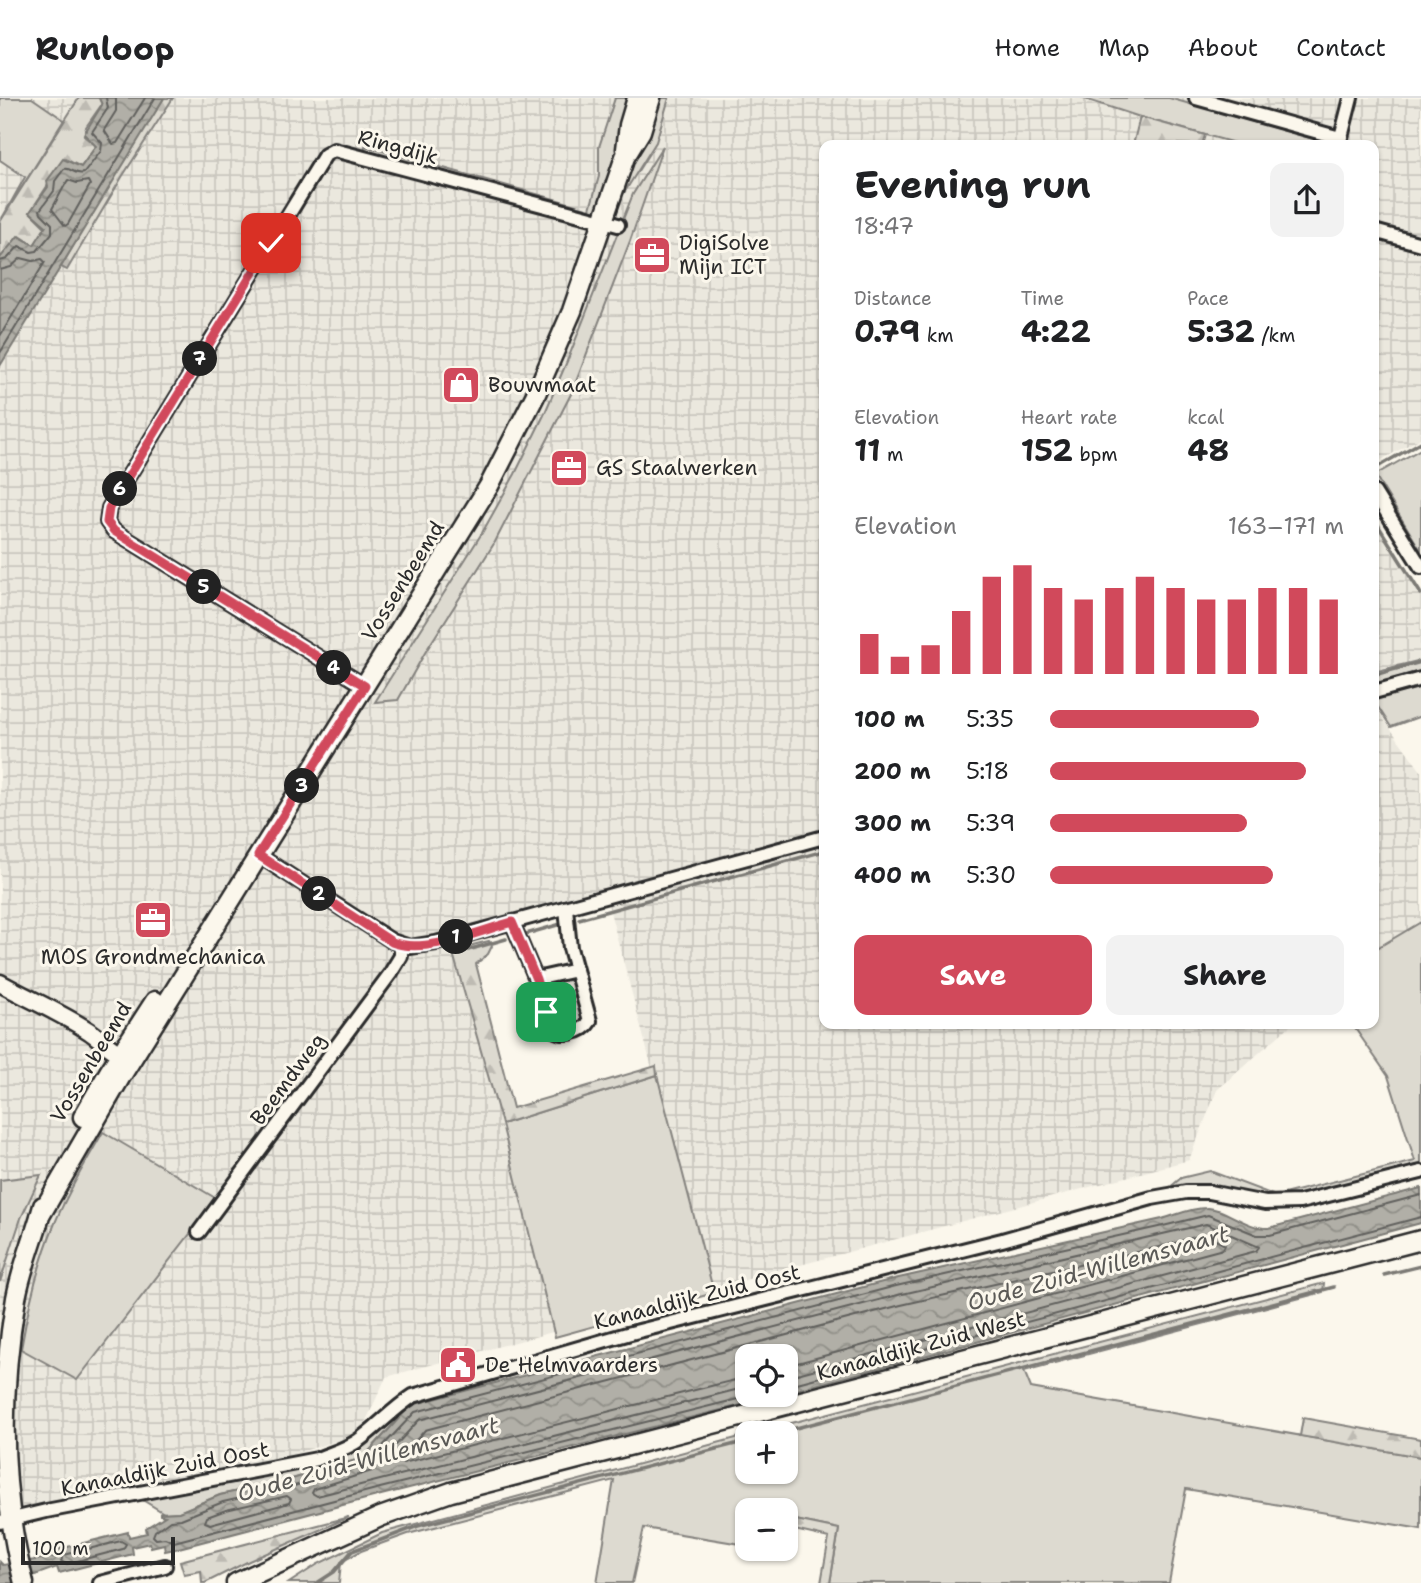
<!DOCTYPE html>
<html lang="en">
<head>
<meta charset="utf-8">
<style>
	:root { --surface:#fff; --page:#f2f2f2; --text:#202124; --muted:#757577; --line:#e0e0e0; --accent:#d1495b }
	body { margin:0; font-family:"Shantell Sans",sans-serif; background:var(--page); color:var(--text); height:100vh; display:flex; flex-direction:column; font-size:26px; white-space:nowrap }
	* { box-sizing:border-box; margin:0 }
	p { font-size:23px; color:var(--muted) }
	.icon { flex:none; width:38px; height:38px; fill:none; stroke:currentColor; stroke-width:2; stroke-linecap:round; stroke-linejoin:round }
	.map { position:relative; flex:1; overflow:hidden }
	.sheet { position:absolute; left:819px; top:42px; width:560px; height:889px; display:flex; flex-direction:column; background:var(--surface); border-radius:14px; box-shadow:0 2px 5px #0004 }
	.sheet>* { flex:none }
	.tools { position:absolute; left:735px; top:1246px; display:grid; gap:14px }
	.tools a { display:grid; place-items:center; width:63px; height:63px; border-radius:14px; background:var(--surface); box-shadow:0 2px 5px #0004; font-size:35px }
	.scale { position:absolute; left:21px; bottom:18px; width:154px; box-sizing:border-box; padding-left:7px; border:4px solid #2b2b2b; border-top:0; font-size:19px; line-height:24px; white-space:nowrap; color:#2b2b2b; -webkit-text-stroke:5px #fbf7ec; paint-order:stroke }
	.pin { position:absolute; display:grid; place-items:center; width:60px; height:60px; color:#fff; margin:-30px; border-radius:14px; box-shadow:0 4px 10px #0006 }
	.km { position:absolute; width:35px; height:35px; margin:-18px; border-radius:50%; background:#222; color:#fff; font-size:19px; line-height:35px; text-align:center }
	.round { display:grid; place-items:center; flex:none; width:74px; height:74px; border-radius:14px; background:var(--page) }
	.overview { display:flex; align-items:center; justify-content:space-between; height:119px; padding:0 35px }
	h1 { font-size:38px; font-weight:700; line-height:52px }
	.stats { display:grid; grid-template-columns:repeat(3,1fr); gap:10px; height:119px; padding:7px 35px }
	.stats div { display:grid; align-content:center }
	.stats b { font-size:30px; font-weight:700 }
	.stats small { font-size:19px; font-weight:400 }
	.stats p { font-size:19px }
	.chart { height:196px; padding:14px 35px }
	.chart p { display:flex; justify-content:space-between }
	.chart svg { width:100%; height:126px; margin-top:7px; stroke:var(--accent); stroke-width:6 }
	.cta { display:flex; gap:14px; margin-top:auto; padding:14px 35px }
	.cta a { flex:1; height:80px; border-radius:14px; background:var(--accent); color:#fff; font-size:28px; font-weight:700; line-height:80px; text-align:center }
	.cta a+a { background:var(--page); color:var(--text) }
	ul { padding:0 35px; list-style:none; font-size:23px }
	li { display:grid; grid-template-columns:112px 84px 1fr; align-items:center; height:52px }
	li i { height:18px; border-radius:9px; background:var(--accent) }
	header { display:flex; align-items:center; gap:42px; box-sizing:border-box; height:98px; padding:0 35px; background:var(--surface); border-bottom:2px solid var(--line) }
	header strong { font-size:33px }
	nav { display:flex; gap:38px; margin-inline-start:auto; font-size:24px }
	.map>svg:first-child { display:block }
	.industrial { fill:url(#industrial-grid); fill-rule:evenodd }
	.grass { fill:#dddad0; stroke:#84827e; stroke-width:2 }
	.forest { fill:url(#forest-firs); stroke:#84827e; stroke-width:2 }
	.water { fill:url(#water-waves); stroke:#7b7a75; stroke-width:2 }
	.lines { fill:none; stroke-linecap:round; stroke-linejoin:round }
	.shore { stroke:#61605d; stroke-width:2 }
	.stream { stroke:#7b7a75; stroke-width:3.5 }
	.minor-casing { stroke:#2b2b2b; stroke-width:18 }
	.tertiary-casing { stroke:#2b2b2b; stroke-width:21 }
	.secondary-casing { stroke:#2b2b2b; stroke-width:23 }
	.minor { stroke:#fbf7ec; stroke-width:12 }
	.tertiary { stroke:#fbf7ec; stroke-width:16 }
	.secondary { stroke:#fbf7ec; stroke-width:18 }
	.route-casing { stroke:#fff; stroke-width:14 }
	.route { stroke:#d1495b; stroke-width:9 }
	.labels { text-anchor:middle; stroke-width:6; stroke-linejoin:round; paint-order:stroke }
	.street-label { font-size:21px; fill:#2b2b2b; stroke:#fbf7ec }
	.poi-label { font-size:21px; fill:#2b2b2b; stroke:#fbf7ec; text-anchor:start }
	.water-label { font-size:23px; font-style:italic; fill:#5a5956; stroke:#fbf7ec }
</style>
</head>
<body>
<header>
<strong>Runloop</strong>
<nav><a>Home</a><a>Map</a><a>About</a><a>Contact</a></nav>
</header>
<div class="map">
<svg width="1421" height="1485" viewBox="0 0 1421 1485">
	<defs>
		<pattern id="industrial-grid" width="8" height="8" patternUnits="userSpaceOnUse" patternTransform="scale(1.75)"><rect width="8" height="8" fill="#ebe8de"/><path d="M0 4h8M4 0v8" fill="none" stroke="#cac7bf"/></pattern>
		<pattern id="forest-firs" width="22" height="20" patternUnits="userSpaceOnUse" patternTransform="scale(1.75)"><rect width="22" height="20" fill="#dddad0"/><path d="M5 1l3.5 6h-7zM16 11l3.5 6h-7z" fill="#bebbb3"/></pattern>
		<pattern id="water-waves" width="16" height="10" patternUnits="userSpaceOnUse" patternTransform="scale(1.75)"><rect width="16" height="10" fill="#b1afa7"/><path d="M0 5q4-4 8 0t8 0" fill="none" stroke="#908f88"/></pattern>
	</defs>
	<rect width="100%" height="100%" fill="#fbf7ec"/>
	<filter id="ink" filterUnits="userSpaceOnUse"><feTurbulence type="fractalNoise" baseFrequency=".0143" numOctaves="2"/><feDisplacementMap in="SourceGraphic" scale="14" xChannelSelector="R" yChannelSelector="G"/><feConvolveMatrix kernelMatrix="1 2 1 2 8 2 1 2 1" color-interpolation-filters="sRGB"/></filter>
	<g filter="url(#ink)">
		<!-- industrial -->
		<path class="industrial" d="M0,0h1421v340l-47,26v-319h-550v879h468l-75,66 -28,70 -803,217 -26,57 -146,44 -214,39zM608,806l45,168 -144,44 -43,-173z
			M1374,416l47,77v91l-47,22z
			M1374,608l47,65v149l-47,36z"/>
		<!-- grass -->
		<path class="grass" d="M0,0h32l32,22 -64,102 25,-45 -25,-17z
			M615,0h19l-35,118 -235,-61 1,-9 225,63 9,-33v-29z
			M658,0h11l-13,44 -42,67z
			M1082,0h87l145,41 10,6h-82l-102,-28z
			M663,48l-33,95 -58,151 -77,150 -69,109 -28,49 -23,2 107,-169 33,-59 29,-59 24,-56 65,-165z
			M1421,351v102l-46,-76z
			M1421,587v31l-30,11 -17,-26v-4z
			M1421,824v247l-145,35 -69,-17 -39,2 13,-11 29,-7 66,25 139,-35 -27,-85 -36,-52h22v-74z
			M564,880l10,5 8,36 -4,9 -22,-1 -10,-38 3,-7z
			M657,977l57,218 -159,44 -53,-213z
			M103,1034l114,67 -140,181 -56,-31c7,-41 18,-88 34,-126 13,-32 31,-61 48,-91z
			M41,1077l-20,43 -21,64v-102z
			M1324,1185l-1,9 -299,79 7,17 390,69v72l-235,-40 -17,94h-339l9,-54 -53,-11v-8h-39v35l-103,-17 -12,55h-35l17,-103 -206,54 -47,17 -20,11 -2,21h-50l29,-19 64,-31 365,-98v37h39v-39h-33z
			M595,1260l10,36 -194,11 -48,53 -71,21 -72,16 -41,17 -15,1 -23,-14 136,-25 56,-15 25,-11 49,-46 8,3z"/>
		<!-- forest -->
		<path class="forest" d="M79,0h20l3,6 -16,23 -2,9 12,10 -15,21 -16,-8 -35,53 16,16 -12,17 -14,-9 -20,22v-36z
			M164,0h9l-51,79 -55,93 -6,-3 54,-93z
			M1140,19l65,18 -3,10 -47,-2 -22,2z
			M1421,562v11l-47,13v-12z
			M489,843l3,5 -4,8 -12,10 37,144 143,-42 1,9 -155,49 -50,-174z
			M1303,1320l118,21v18l-121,-21z
			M349,1419l-100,44 -44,22h-3l-1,-12 -17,3 -4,-13z
			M786,1420l53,11 -9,54h-9l8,-45 -43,-10z"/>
		<!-- water -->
		<path class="water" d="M99,0h65l-164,268v-108l18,-22 16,9 12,-19 -16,-14 18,-25 -1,-6 16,-22 18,8 15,-21 -12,-12 18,-29z
			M1421,1090v35l-635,170v-37h-39v39h34l-404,101 -202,53 -10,2 -1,-7 -13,3 -1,-4 -18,4 1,7 -74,19 -2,-6 -44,16h-13v-21l3,3 52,-8v-7l73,-18 1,5 18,-4 -1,-5 19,-12 -5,-1v-2l19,-1 41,-17 72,-16 71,-21 48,-53 483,-126 268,-60c14,-4 29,-11 44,-11 18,-1 40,21 63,20z"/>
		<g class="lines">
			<!-- shore -->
			<path class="shore" d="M116,0v13l-12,19 9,14 4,-1 28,-45
				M68,82l9,3 11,-2 2,4 -22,39 -3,2 -13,-17c3,-5 14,-27 16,-29z
				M0,163l7,-2 12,-13 12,6 6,-1 15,-18v-9l-11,-11 -1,-3 14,-19 1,-10 9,-12c7,-2 11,7 20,4l17,-22 1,-8 -10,-11 16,-24 -2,-10
				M0,172l11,-3 10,-9 12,3 9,-2 3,3 -45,74
				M0,255l155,-255
				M747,1279l-344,86 -4,-3 26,-30 476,-125 267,-60 30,-9 8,-1 19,10 -2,4 -437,117
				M786,1288l635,-169
				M747,1289l-430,109 -5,-3 2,-4 58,-18 47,-51 479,-125 308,-71 53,23 -3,4 -470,126
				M754,1297l-378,94 -202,53 -9,-4 -9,1 -3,-3 2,-5 15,-11 11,-1 42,-17 71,-16 71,-21 50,-53 481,-126 267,-60 45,-11 49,20h13l151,-40
				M287,1398l4,3 -2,4 -79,21 -5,-2 2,-5 19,-7z
				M121,1443l5,3 -3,5 -57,15 -5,-3 3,-6z"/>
			<!-- stream -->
			<path class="stream" d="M1374,371l47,-27
				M1374,421l47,75
				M1374,577l47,-13
				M579,821l245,-68
				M526,836l35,-10
				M454,856l52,-15
				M1384,1177l37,-9
				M777,1335l557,-146
				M317,1485l17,-11 18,-21 66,-25 329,-85"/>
			<defs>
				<path id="minor" d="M1196,0l144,40
					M1339,47l12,-47
					M1374,133l47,13
					M1374,394l47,75
					M365,588l-251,-155 -7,-9 2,-14 216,-353 9,-5 284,75
					M1374,594l47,-13
					M258,757l134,86 18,6 26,-4 388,-106
					M512,824l24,57 14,48c10,11 33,6 40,-6l-20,-73 -4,-40
					M536,881l40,-9
					M199,1134l191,-258 11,-18v-11
					M0,1424l46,-11 271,-52c15,-6 30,-10 42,-19 19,-14 34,-31 54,-44l214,-62 375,-94 150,-42 34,-6h23l56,11 35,-1 121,-30
					M100,1485l65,-17"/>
				<path id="tertiary" d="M0,885c29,16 61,30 89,48 15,10 23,22 42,26"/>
				<path id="secondary" d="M626,51l3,-24 8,-27
					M83,1019l26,-45 46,-71
					M40,1118l80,-138 369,-592 46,-90 37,-85 53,-154 16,-26 10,-33
					M24,1485c-24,-93 -24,-191 -8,-285 6,-32 19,-62 27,-92
					M236,1485l144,-66 71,-25 970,-252"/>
			</defs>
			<!-- minor casing -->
			<use href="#minor" class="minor-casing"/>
			<!-- tertiary casing -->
			<use href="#tertiary" class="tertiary-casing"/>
			<!-- secondary casing -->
			<use href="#secondary" class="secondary-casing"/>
			<!-- minor -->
			<use href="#minor" class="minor"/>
			<!-- tertiary -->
			<use href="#tertiary" class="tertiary"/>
			<!-- secondary -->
			<use href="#secondary" class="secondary"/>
		</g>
	</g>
	<g class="lines" filter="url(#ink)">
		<defs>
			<path id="route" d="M271,145l-162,265 -2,14 7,9 251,155 -107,169 134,87c32,13 87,-11 120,-20l24,57 10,33"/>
		</defs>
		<!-- route casing -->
		<use href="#route" class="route-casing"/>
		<!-- route -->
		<use href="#route" class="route"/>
	</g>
	<!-- icons -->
	<defs>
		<symbol id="office-square" viewBox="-11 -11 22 22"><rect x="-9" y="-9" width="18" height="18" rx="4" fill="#d1495b" stroke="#fbf7ec"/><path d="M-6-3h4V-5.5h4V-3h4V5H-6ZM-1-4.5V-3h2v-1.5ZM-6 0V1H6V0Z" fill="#fff"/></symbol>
		<symbol id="shop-square" viewBox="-11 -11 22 22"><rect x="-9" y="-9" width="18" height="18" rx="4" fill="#d1495b" stroke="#fbf7ec"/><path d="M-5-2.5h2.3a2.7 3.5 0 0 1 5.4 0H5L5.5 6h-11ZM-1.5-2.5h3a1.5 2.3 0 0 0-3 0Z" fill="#fff"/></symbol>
		<symbol id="civic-square" viewBox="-11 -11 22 22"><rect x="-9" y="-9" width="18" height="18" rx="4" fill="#d1495b" stroke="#fbf7ec"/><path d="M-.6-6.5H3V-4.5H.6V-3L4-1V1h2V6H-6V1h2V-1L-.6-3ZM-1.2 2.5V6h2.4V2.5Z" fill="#fff"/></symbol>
	</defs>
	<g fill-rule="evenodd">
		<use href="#office-square" x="630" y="135" width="44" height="44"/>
		<use href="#shop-square" x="439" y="265" width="44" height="44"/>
		<use href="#office-square" x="547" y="348" width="44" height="44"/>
		<use href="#office-square" x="131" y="800" width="44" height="44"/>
		<use href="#civic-square" x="436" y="1245" width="44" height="44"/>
	</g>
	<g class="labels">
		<!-- street labels -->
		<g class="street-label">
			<text transform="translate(398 49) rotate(15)" y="7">Ringdijk</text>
			<text transform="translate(403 483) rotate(-58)" y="7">Vossenbeemd</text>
			<text transform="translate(91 964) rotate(-59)" y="7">Vossenbeemd</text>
			<text transform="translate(288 981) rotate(-53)" y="7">Beemdweg</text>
			<text transform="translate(697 1199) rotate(-14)" y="7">Kanaaldijk Zuid Oost</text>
			<text transform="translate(921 1248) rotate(-15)" y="7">Kanaaldijk Zuid West</text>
			<text transform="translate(165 1371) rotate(-11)" y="7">Kanaaldijk Zuid Oost</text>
		</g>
		<!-- poi labels -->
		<g class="poi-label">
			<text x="679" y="152">DigiSolve<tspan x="679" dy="24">Mijn ICT</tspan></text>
			<text x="488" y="294">Bouwmaat</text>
			<text x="596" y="377">GS Staalwerken</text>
			<text x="153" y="866" text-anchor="middle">MOS Grondmechanica</text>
			<text x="485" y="1274">De Helmvaarders</text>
		</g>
		<!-- water labels -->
		<g class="water-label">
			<text transform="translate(1098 1170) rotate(-15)" y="8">Oude Zuid-Willemsvaart</text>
			<text transform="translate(368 1361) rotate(-15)" y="8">Oude Zuid-Willemsvaart</text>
		</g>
	</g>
</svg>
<div class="tools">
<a><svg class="icon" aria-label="locate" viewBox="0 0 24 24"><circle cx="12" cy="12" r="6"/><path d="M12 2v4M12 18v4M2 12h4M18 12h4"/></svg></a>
<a>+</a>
<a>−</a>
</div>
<div class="scale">100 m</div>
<div class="pin" style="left:546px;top:914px;background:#1e9e55"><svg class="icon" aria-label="arrive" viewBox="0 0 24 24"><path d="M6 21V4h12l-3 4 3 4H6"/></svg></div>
<div class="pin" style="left:271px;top:145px;background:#d93025"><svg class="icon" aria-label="check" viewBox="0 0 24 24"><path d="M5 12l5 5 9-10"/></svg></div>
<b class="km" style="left:456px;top:839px">1</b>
<b class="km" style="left:319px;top:796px">2</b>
<b class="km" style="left:302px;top:688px">3</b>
<b class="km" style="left:334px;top:570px">4</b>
<b class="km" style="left:204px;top:489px">5</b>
<b class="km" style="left:120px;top:391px">6</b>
<b class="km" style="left:200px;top:261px">7</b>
<section class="sheet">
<div class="overview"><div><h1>Evening run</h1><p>18:47</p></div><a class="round"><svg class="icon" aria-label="share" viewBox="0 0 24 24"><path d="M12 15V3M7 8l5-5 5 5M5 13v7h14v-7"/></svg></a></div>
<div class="stats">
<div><p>Distance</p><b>0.79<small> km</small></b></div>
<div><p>Time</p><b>4:22</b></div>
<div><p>Pace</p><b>5:32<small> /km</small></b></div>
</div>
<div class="stats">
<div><p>Elevation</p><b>11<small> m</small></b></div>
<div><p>Heart rate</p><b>152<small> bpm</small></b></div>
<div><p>kcal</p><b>48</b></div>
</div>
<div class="chart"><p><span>Elevation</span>163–171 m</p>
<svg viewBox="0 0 160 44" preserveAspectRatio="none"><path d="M5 44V30M15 44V38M25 44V34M35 44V22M45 44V10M55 44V6M65 44V14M75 44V18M85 44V14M95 44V10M105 44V14M115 44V18M125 44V18M135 44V14M145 44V14M155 44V18"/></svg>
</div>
<ul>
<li><b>100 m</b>5:35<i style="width:71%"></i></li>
<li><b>200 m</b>5:18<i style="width:87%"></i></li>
<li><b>300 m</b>5:39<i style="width:67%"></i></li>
<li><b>400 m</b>5:30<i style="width:76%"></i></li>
</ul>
<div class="cta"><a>Save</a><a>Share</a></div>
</section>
</div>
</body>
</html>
